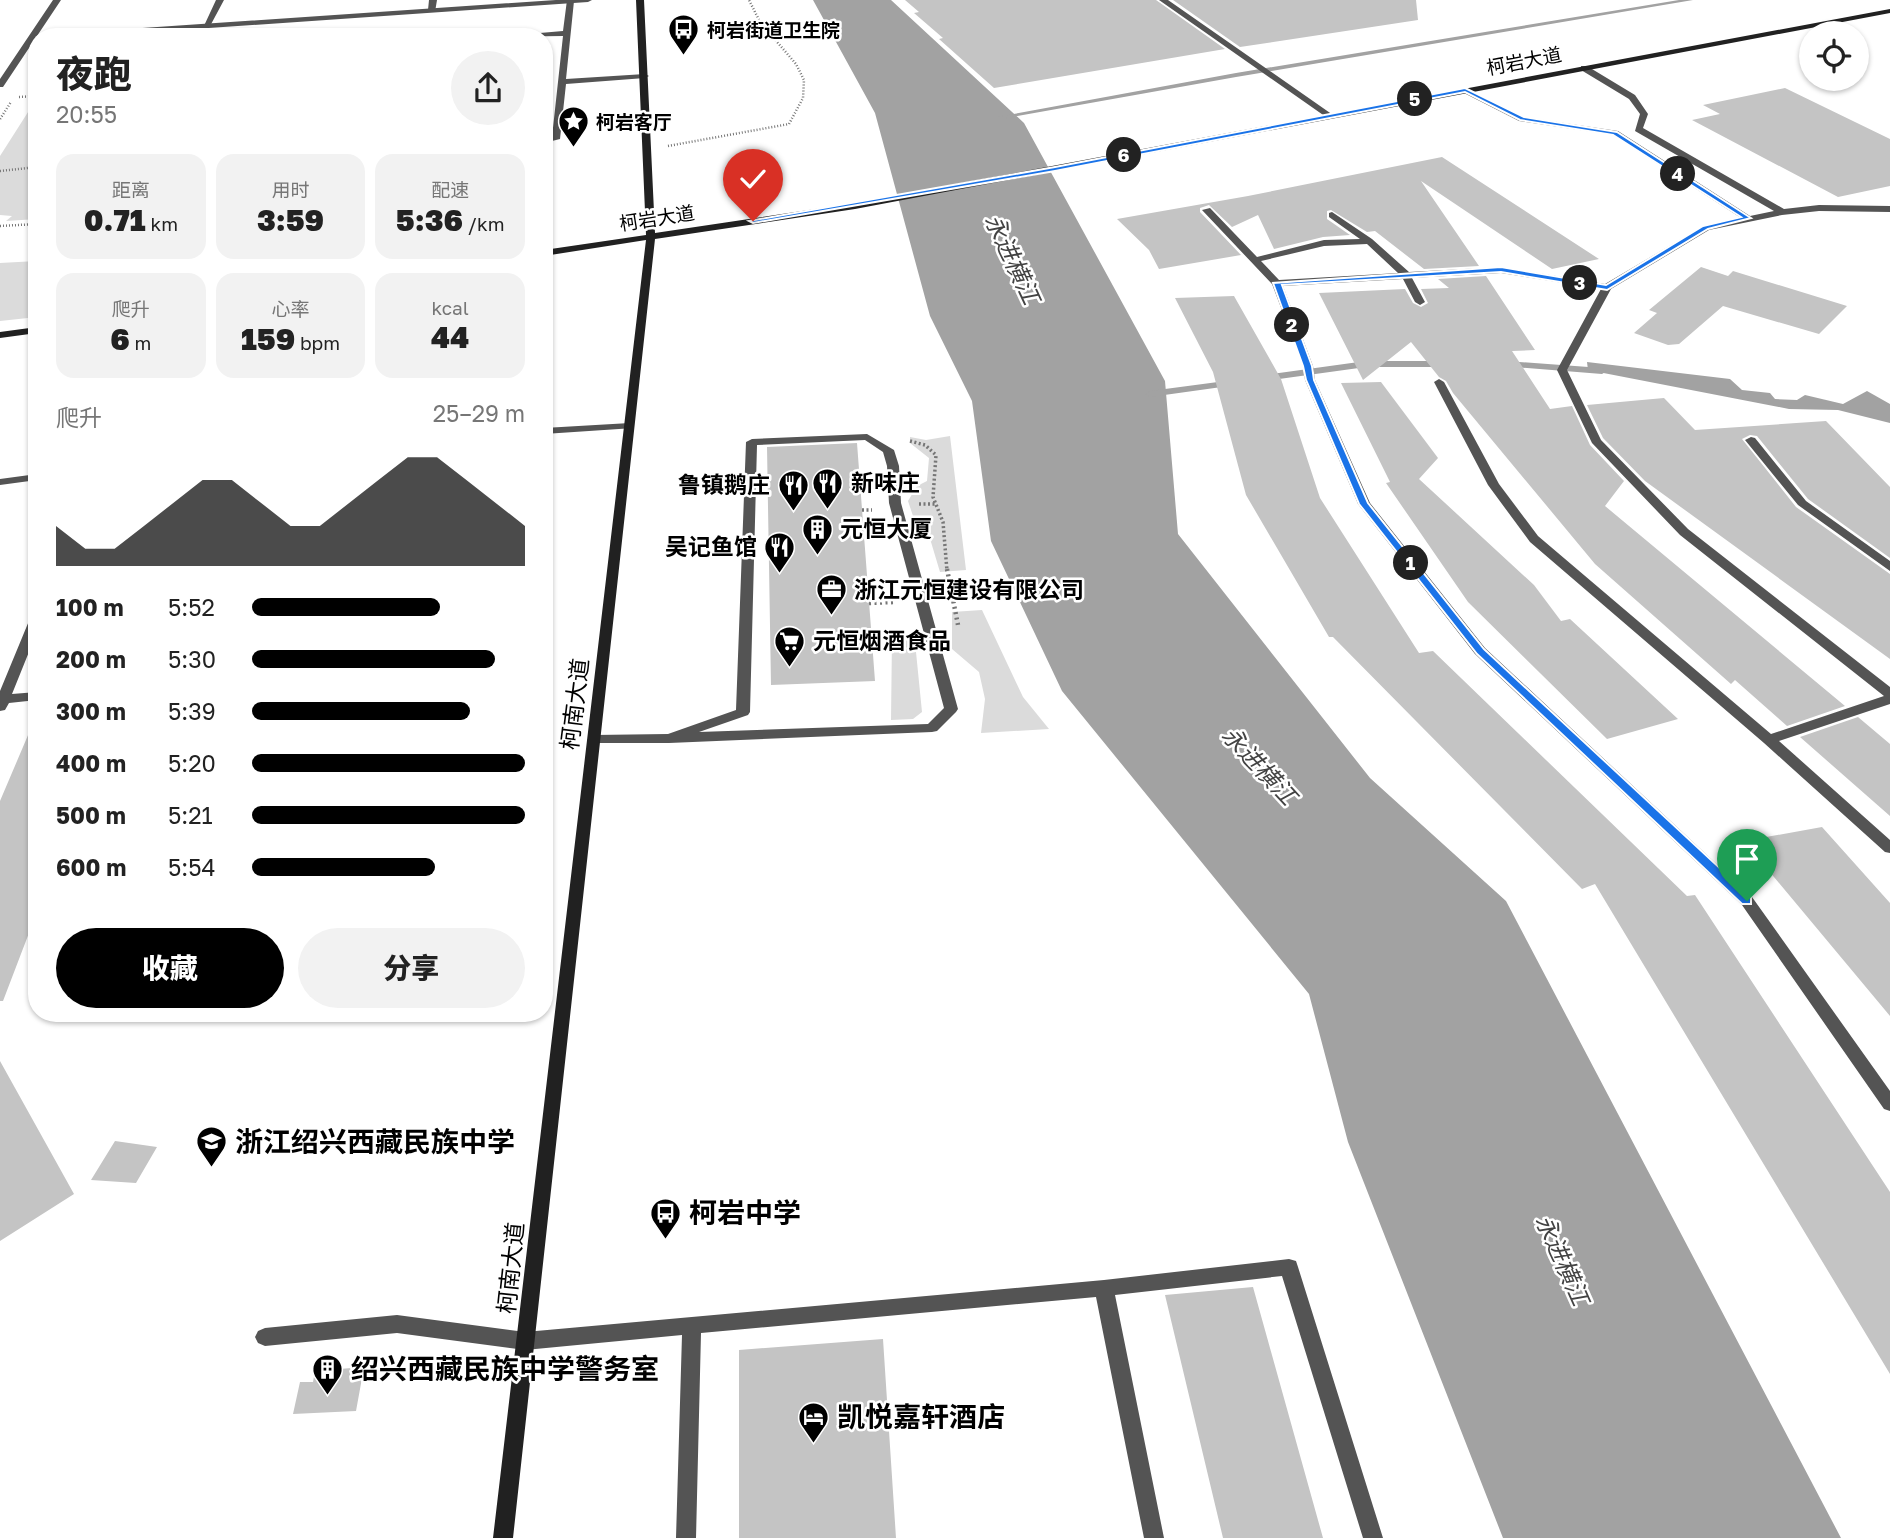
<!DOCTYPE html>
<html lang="zh">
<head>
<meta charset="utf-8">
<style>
	:root { --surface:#fff; --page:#f2f2f2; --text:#222; --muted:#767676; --accent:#000 }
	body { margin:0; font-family:"Golos Text","Noto Sans SC",sans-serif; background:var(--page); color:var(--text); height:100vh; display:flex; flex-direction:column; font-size:26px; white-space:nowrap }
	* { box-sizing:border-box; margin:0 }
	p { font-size:23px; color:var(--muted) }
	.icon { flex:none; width:38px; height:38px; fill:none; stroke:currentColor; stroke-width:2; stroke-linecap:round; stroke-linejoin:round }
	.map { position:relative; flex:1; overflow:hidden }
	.sheet { position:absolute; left:28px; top:28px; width:525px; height:994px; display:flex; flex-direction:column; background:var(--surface); border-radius:28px; box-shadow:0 2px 5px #0004 }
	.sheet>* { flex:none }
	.fabs { position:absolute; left:1799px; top:21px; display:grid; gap:14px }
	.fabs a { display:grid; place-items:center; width:70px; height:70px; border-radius:50%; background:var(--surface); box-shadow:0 2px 5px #0004; font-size:35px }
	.pin { position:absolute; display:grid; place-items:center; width:60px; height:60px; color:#fff; margin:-72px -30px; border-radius:50% 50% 50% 0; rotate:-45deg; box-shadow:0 0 7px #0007 }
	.pin .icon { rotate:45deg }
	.km { position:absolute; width:35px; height:35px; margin:-18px; border-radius:50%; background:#222; color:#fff; font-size:19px; line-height:35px; text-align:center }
	.round { display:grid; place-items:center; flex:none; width:74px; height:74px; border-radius:37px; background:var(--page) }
	.overview { display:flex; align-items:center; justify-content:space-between; height:119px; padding:0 28px }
	h1 { font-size:38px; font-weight:800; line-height:52px }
	.stats { display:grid; grid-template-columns:repeat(3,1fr); gap:10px; height:119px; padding:7px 28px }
	.stats div { display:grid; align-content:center; border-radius:18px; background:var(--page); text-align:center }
	.stats b { font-size:30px; font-weight:800 }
	.stats small { font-size:19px; font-weight:400 }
	.stats p { font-size:19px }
	.chart { height:196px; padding:14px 28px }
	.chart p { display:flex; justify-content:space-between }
	.chart svg { width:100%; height:126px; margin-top:7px; fill:var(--accent); opacity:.7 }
	.cta { display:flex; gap:14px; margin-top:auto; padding:14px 28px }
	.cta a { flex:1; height:80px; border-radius:42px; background:var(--accent); color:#fff; font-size:28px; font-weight:800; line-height:80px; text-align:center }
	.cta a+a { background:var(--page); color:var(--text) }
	ul { padding:0 28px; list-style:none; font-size:23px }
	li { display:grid; grid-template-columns:112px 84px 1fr; align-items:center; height:52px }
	li i { height:18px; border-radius:9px; background:var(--accent) }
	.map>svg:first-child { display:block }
	.green { fill:#dbdbdb }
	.water { fill:#a2a2a2 }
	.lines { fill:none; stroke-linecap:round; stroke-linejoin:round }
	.stream { fill:#a2a2a2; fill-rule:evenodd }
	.building { fill:#c4c4c4 }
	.path-far2 { stroke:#767676; stroke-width:2.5; stroke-dasharray:1 2; stroke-linecap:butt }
	.path-far1 { stroke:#767676; stroke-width:3.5; stroke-dasharray:2 2.5; stroke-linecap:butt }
	.path { stroke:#767676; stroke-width:4.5; stroke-dasharray:2 3.5; stroke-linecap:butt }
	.lane { fill:#545454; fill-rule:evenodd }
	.street { fill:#545454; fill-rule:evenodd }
	.secondary { fill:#212121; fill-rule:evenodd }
	.route { fill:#1a73e8; stroke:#fff; stroke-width:2 }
	.labels { text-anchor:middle; stroke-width:5; stroke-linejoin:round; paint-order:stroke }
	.far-poi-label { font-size:19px; font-weight:bold; fill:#000; stroke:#fff; text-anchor:start }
	.far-street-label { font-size:19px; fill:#000; stroke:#fff }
	.poi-label { font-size:23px; font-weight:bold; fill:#000; stroke:#fff; text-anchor:start }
	.street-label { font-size:23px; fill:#000; stroke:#fff }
	.water-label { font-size:24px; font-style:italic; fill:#434343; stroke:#fff }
	.near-poi-label { font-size:28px; font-weight:bold; fill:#000; stroke:#fff; text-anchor:start }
</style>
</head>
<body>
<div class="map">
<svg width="1890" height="1538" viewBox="0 0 1890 1538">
	<rect width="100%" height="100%" fill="#fff"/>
	<!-- green -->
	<path class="green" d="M37,98v121l-31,2 6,-5 -12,-1v-59z
		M37,261v56l-37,4v-58z
		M950,436l16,134 -26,2 -12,-40 -12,-7 -8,-24 9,-15 10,-5 2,-23 -19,-15v-6l16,3z
		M982,610l41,87 26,32 -68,4 4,-34 -6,-27 -27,-23v-37z
		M892,637h15l8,5 7,70 -9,7 -22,1z"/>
	<!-- water -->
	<path class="water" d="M813,0h78l133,123 141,258 13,153 192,244 136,123 335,637h-338l-155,-396 -39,-148 -247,-303 -71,-150 -19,-140 -42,-85 -55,-203z
		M1587,362l143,17 12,11 28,3 5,6 22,1 8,-5 38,9 24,-13 23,13v19l-52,-13 -49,-1 -201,-39z"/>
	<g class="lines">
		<!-- stream -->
		<path class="stream" d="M1679,0h14l-457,77 -235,42 -4,-2 239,-44z
			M1366,361h79l5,3 -5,3h-79l-101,14 -5,-3 5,-3z
			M1505,361l97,7 5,3 -5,3 -100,-8 -2,-2z
			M1233,380l3,1v4l-86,12 -5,-3 5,-3z"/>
	</g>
	<!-- building -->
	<path class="building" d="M905,0h251l69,49 -231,39 -55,-49 4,-1 -29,-25 5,-1z
		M1173,0h243l2,20 -178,27z
		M1785,88l105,51v47l-52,11 -146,-77 28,-6 -17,-9z
		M1442,157l157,102 -47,10 -131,-88 58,85 -55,3 -49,-38 -8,1 -36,-22 -4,1v8l23,16 -27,2 -49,12 -16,-34 -26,12 -23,-22 -9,3v4l41,43 -82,14 -10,-19 -32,-31 131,-23z
		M1701,267l27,9 5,-5 114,35 -28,28 -96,-28 -44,38 -11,1 -34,-12 23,-20 -8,-3z
		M1486,276l49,74 -23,1 38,58 22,-3 18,39 34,36 -19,25 240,200 -58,20 -52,-46 -4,4 -136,-120 -142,-171 -7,-12 -7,-4 -28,-35 -48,38 -44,-87 86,-4 8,14 8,4 7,-4 -7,-14 28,-1 -11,-9z
		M1234,296l47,83 39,119 99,155 14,-2 254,245 8,-1 195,297v182l-295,-490 -13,5 -249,-252h-4l-83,-142 -33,-123 -38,-74z
		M1381,382l57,76 -19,21 115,106 27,36 9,-2 108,100 -71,20 -139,-137 -82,-119 4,-1 -49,-99z
		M1664,398l31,32 131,-9 64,66v71l-82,-59 -51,-63 -7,-1 -8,4 54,68 94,67v85l-245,-178 -42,-43 -16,-33z
		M857,443l18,238 -104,4 -4,-238z
		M37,714v198l-34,89h-3v-200z
		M1858,717l32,27v72l-90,-79z
		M1822,827l68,76v113l-146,-175z
		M0,1061l74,133 -74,47z
		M115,1141l42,6 -21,36 -45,-3z
		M1253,1287l70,251h-100l-58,-243z
		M883,1339l13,199h-157v-188z
		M364,1367l-8,44 -63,3 7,-32h13l2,-11z"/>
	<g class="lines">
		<!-- path-far2 -->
		<path class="path-far2" d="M19,97l18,-1
			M0,119l11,-17
			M668,146l121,-22 14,-26 1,-18 -8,-16 -36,-42 -11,-22
			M0,171l37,-4
			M0,226l37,-2"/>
		<!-- path-far1 -->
		<path class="path-far1" d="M910,441l15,4 11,10 -3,42 10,25 4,49
			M919,504h17
			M862,510h10"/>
		<!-- path -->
		<path class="path" d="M947,569l11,56
			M869,603l26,-1"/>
		<!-- lane -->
		<path class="lane" d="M216,0h8l-15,28h-6z
			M429,0h8l-2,12 -7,-2z
			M567,0l7,1 -8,78 79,-5 4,2 -4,2 -79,6 -6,55 -16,4v-5l8,-1 11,-101 -68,1 68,-6z
			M1581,66h6l48,29 13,19 -5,14 141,81 35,-4 71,1v6l-71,-1 -37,4 -73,15 -98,59 -44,81 34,70 87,89 202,158v17l-111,37 111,99v13l-5,-1 -121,-109 -234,-201 -42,-57 -54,-103 5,-3 5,3 55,102 39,52 233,198 113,-38 -204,-161 -88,-92 -35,-73 44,-81 -100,-16 -89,5 13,24 -5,3 -5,-3 -12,-23 -120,7 30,80 2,14 55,123 115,145 267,249 138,194v20l-6,-2 -142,-204 -267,-251 -117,-150 -53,-124 -2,-14 -31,-82 -70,-74 8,-2 47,49 67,-17 36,-1 -31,-22v-4l3,-1 40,27 37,33 92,-5 104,17 98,-58 38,-8 -128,-83 -94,-14 -57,-29 -1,-2 4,-2 59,29 94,14 132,85 24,-5 -139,-80 5,-17 -11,-15 -48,-29zM1367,244l31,29 -119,7 -18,-19 63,-15z
			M630,423l4,1v4l-90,6v-6z
			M867,434l27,16 5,16 2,37 57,206 -2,3 -19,19 -5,1 -263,11h-80l-2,-3 7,-5 74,-1 68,-24 10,-268 6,-3zM865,440l18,12 4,14 2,37 55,205 -16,16 -229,8 49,-17 2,-3 7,-267z
			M1751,437l4,1 51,63 84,60v10l-92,-66 -53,-65z
			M37,474v6l-37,5v-6z
			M37,612v20l-25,62 25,-2v8l-28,3 -4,7 -5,1v-20l31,-75z
			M1289,1259l7,2 2,6 85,271h-20l-81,-262 -167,19 49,243h-20l-48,-241 -395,36 -5,205h-20l6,-203 -157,15 -128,-17 -132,13 -7,-3 -3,-6 3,-6 7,-3 132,-13 128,17 579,-52z"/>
		<!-- street -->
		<path class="street" d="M53,0h8l-58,87h-3v-8z
			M556,0h36l-4,2 -511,35h-41l4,-2z
			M1159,0h9l165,115 -7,2z"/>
		<!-- secondary -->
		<path class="secondary" d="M636,0h8l11,233 200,-30 1035,-194v4l-1035,196 -200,30 -142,1299h-20l153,-1298 -102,16v-6l102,-15z
			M37,327v6l-37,5v-6z"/>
	</g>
	<!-- route -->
	<path class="route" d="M1465,88l59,29 93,15 134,86 -43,11 -101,61 -106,-18 -219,13 30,81 2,14 54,123 116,146 267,248v7h-9l-265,-250 -118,-150 -53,-124 -3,-14 -30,-83 228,-16 105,18 97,-59 38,-9 -128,-82 -93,-15 -55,-28 -410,79 -302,52 -4,-2 306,-54z"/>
	<!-- icons -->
	<defs>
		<symbol id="bus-pin" viewBox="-11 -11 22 30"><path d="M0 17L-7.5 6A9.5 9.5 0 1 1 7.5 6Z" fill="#000" stroke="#fff"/><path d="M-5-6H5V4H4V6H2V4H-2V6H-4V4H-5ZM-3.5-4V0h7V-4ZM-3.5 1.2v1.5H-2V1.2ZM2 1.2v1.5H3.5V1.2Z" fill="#fff"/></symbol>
		<symbol id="sight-pin" viewBox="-11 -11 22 30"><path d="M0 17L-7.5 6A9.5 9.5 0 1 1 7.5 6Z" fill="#000" stroke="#fff"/><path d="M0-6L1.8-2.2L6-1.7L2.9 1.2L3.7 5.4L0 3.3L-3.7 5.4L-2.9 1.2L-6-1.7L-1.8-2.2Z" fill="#fff"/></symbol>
		<symbol id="restaurant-pin" viewBox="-11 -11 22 30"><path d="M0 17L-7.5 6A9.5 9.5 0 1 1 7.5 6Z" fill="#000" stroke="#fff"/><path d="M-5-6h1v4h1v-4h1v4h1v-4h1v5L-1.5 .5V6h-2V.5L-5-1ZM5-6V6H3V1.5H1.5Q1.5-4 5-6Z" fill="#fff"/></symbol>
		<symbol id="building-pin" viewBox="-11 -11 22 30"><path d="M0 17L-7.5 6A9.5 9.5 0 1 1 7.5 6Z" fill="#000" stroke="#fff"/><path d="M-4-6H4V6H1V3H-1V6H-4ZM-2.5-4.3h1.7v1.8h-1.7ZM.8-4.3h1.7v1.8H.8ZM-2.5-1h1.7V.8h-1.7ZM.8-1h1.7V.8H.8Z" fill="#fff"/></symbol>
		<symbol id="office-pin" viewBox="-11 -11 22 30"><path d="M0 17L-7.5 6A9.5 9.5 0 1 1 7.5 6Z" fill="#000" stroke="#fff"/><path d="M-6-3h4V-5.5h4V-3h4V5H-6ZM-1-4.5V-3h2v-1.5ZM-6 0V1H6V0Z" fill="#fff"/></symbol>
		<symbol id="supermarket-pin" viewBox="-11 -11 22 30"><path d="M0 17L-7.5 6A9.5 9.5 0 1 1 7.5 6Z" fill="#000" stroke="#fff"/><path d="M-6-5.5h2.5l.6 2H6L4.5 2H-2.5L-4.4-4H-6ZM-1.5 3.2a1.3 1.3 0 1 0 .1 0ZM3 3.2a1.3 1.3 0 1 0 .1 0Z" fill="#fff"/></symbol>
		<symbol id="school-pin" viewBox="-11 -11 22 30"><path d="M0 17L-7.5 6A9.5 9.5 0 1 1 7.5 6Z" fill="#000" stroke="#fff"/><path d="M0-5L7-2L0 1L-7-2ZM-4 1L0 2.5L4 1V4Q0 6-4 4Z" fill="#fff"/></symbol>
		<symbol id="hotel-pin" viewBox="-11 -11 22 30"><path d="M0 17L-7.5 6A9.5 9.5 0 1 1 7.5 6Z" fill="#000" stroke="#fff"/><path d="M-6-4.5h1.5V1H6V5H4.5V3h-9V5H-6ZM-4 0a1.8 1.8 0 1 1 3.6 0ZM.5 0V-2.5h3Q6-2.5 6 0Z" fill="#fff"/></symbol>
	</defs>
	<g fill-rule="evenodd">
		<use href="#bus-pin" x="666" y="12" width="35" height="47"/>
		<use href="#sight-pin" x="556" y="104" width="35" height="47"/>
		<use href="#restaurant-pin" x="810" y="466" width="35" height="47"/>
		<use href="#restaurant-pin" x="776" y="468" width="35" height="47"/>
		<use href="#building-pin" x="800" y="512" width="35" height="47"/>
		<use href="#restaurant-pin" x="762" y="530" width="35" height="47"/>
		<use href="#office-pin" x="814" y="572" width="35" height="47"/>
		<use href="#supermarket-pin" x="772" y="624" width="35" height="47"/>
		<use href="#school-pin" x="194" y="1124" width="35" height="47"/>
		<use href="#bus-pin" x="648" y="1196" width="35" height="47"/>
		<use href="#building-pin" x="310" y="1352" width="35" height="47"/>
		<use href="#hotel-pin" x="796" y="1400" width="35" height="47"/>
	</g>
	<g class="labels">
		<!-- far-poi labels -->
		<g class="far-poi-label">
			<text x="707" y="37">柯岩街道卫生院</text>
			<text x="596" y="129">柯岩客厅</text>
		</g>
		<!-- far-street labels -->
		<g class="far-street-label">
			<text transform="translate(1524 61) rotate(-11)" y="7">柯岩大道</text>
			<text transform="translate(657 218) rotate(-9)" y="7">柯岩大道</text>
		</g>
		<!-- poi labels -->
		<g class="poi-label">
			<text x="851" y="491">新味庄</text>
			<text x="770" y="493" text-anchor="end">鲁镇鹅庄</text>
			<text x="840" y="537">元恒大厦</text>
			<text x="757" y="555" text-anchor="end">吴记鱼馆</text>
			<text x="854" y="598">浙江元恒建设有限公司</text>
			<text x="813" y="649">元恒烟酒食品</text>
		</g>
		<!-- street labels -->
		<g class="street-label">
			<text transform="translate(575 704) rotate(-83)" y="8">柯南大道</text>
			<text transform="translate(511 1268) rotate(-84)" y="8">柯南大道</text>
		</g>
		<!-- water labels -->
		<g class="water-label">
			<text transform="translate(1012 259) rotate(65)" y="8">永进横江</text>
			<text transform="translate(1259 766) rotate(47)" y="8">永进横江</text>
			<text transform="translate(1562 1260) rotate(66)" y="8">永进横江</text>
		</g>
		<!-- near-poi labels -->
		<g class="near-poi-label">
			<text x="235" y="1152">浙江绍兴西藏民族中学</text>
			<text x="689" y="1223">柯岩中学</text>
			<text x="351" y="1379">绍兴西藏民族中学警务室</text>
			<text x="837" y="1427">凯悦嘉轩酒店</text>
		</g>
	</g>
</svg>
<div class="fabs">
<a><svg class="icon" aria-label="locate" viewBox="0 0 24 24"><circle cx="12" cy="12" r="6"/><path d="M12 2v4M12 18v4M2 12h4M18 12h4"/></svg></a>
</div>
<div class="pin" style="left:1747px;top:901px;background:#1e9e55"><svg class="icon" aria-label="arrive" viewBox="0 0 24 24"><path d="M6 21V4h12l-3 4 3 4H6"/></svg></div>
<div class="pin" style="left:753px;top:221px;background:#d93025"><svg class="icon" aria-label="check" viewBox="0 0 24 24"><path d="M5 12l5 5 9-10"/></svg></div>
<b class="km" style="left:1411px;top:563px">1</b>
<b class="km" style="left:1292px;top:325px">2</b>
<b class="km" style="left:1580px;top:283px">3</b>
<b class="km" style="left:1678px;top:174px">4</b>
<b class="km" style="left:1415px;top:99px">5</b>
<b class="km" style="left:1124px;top:155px">6</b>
<section class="sheet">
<div class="overview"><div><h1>夜跑</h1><p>20:55</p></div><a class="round"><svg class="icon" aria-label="share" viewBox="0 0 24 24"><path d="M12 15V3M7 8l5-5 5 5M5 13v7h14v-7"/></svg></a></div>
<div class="stats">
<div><p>距离</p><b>0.71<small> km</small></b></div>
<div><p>用时</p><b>3:59</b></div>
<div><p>配速</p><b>5:36<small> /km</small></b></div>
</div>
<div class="stats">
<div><p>爬升</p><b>6<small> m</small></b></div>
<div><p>心率</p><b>159<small> bpm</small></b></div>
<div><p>kcal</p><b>44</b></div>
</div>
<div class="chart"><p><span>爬升</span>25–29 m</p>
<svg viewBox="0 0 160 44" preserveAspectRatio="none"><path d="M0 44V30L10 38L20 38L30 30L40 22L50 14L60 14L70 22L80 30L90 30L100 22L110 14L120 6L130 6L140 14L150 22L160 30V44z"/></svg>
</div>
<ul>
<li><b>100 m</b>5:52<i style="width:69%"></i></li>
<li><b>200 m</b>5:30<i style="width:89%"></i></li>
<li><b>300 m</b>5:39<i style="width:80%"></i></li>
<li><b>400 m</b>5:20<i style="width:100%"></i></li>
<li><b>500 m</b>5:21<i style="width:100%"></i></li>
<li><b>600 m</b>5:54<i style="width:67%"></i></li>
</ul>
<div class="cta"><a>收藏</a><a>分享</a></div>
</section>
</div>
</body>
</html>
